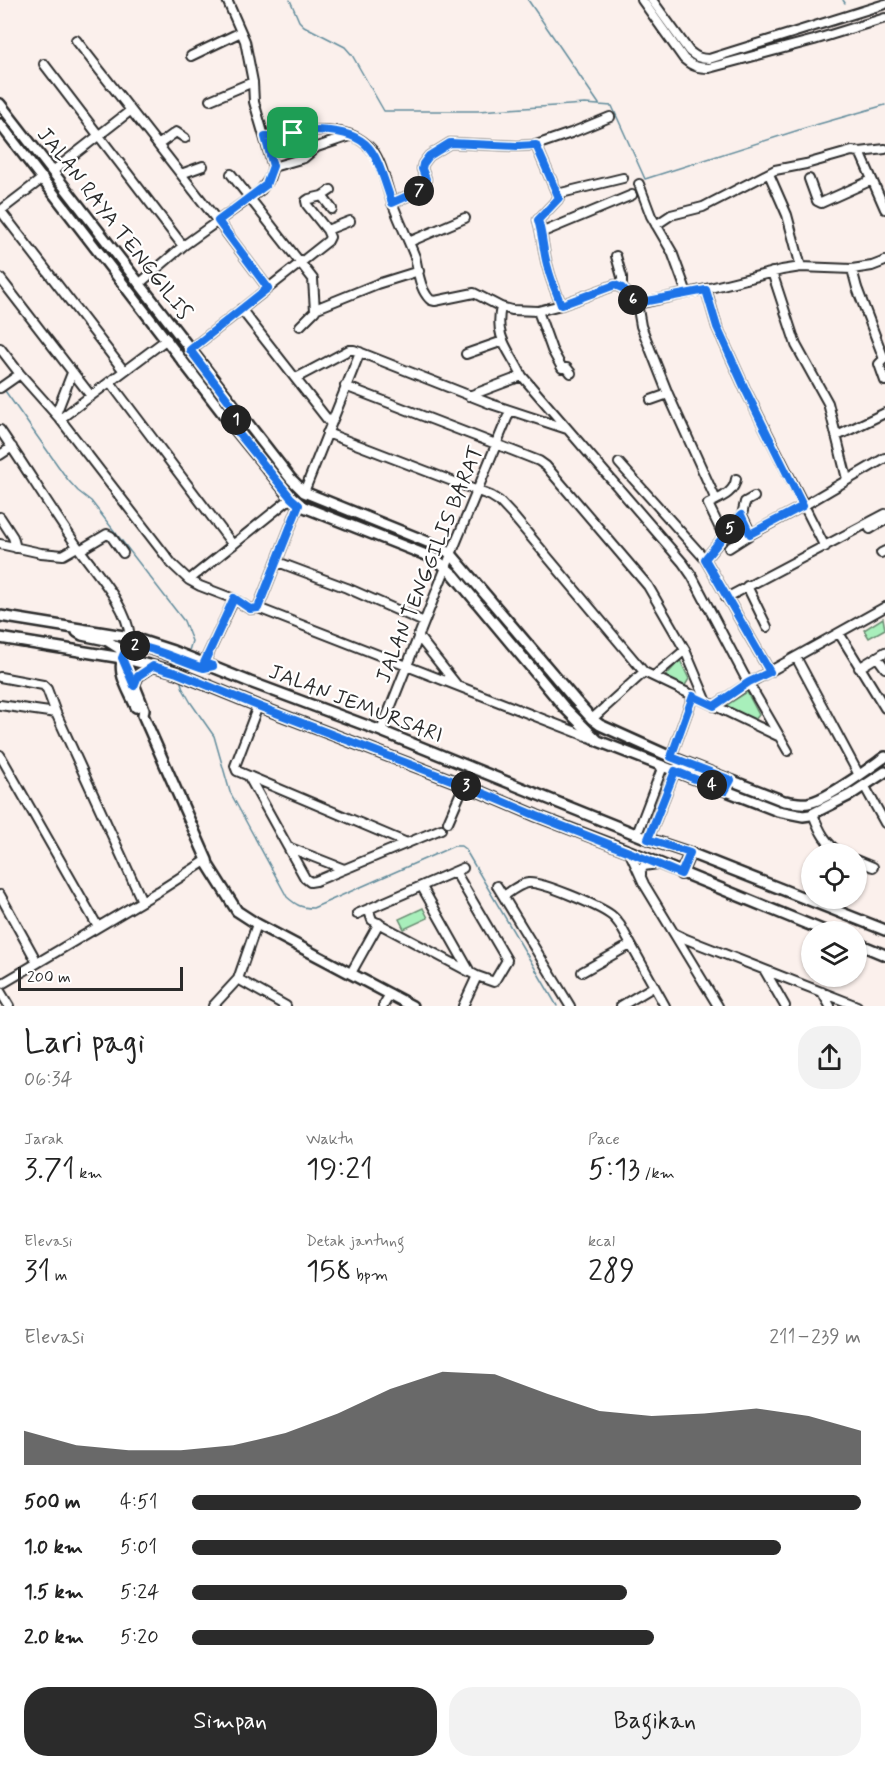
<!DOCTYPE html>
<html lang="id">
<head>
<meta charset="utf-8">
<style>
	:root { --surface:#fff; --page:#f2f2f2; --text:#222; --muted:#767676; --accent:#2b2b2b }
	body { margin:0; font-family:Mynerve,sans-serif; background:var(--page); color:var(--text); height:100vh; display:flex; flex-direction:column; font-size:22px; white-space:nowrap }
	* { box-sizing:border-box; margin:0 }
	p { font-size:20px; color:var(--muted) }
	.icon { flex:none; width:33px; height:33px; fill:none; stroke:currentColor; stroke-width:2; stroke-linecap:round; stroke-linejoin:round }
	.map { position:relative; height:1006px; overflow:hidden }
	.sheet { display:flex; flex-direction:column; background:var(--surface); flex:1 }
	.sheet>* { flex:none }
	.buttons { position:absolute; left:801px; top:843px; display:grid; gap:12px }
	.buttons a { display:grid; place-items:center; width:66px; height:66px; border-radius:50%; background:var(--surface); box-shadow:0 2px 4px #0004; font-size:30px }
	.scale { position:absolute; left:18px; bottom:15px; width:165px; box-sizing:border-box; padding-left:6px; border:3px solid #2b2b2b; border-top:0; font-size:16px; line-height:21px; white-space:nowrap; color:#2b2b2b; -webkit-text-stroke:4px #fff; paint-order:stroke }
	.pin { position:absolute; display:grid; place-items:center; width:51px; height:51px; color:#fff; margin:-26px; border-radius:12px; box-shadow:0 3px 9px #0006 }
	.km { position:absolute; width:30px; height:30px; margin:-15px; border-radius:50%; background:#222; color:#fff; font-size:16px; line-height:30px; text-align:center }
	.round { display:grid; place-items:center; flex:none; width:63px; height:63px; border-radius:24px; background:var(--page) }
	.overview { display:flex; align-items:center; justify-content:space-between; height:102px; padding:0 24px }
	h1 { font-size:33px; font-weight:600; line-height:45px }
	.stats { display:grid; grid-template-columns:repeat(3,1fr); gap:9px; height:102px; padding:6px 24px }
	.stats div { display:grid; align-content:center }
	.stats b { font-size:30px; font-weight:600 }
	.stats small { font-size:16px; font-weight:400 }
	.stats p { font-size:16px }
	.chart { height:168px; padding:12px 24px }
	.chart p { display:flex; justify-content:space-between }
	.chart svg { width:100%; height:108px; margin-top:6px; fill:var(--accent); opacity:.7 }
	.action { display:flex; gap:12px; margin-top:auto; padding:12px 24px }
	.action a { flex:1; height:69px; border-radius:24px; background:var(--accent); color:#fff; font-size:24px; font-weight:600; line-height:69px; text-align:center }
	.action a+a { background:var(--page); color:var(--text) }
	ul { padding:0 24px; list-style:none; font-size:20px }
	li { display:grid; grid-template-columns:96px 72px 1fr; align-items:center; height:45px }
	li i { height:15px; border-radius:8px; background:var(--accent) }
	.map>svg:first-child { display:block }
	.green { fill:#a8efbb; stroke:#6a8d73; stroke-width:1.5 }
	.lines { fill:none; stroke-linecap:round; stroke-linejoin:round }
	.stream { stroke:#628c9c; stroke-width:1.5 }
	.minor-casing { stroke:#2b2b2b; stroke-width:12 }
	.major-casing { stroke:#2b2b2b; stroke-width:14 }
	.minor { stroke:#fff; stroke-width:8 }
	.major { stroke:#fff; stroke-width:9 }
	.route-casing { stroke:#fff; stroke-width:12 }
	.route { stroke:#1a73e8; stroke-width:8 }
	.labels { text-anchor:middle; stroke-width:4.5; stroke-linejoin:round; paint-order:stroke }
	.street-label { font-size:21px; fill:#2b2b2b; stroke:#fff }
</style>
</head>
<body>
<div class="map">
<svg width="885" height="1006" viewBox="0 0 885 1006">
	<rect width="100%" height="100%" fill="#fbf0ec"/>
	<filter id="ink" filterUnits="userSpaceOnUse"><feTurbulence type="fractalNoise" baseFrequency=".0167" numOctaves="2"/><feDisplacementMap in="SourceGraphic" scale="12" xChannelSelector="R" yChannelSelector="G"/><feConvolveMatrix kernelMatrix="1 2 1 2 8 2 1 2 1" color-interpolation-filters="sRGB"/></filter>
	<g filter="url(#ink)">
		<!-- green -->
		<path class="green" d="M883,618l2,11 -16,9 -5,-8z
			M680,660l9,19 -5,8 -22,-7z
			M747,692l12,23 -5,6 -32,-13z
			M423,908l5,10 -24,11 -5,-10z"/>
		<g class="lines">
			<!-- stream -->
			<path class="stream" d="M290,0l9,21 5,5 41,21 7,8 32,56h94l107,-7 27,2 33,73 160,-51 80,-23
				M528,0l71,104
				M843,0l2,3
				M3,388l65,92 10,11 13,10 93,120 8,20 -4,13
				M180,679l3,10 8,14 23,33 16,56 57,105c9,8 14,11 26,11l141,-62h7l4,3 92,157"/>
			<defs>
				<path id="minor" d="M642,0l42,59c8,7 14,9 25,9l105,-28 71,-22
					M652,0l37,51c7,6 11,8 20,8l176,-55
					M76,40l147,188 45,60
					M191,56l50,-24
					M44,64l139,182
					M210,100l43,-18
					M265,137c29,-2 56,-13 86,-2 8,3 16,9 22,16 10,14 13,35 19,51 7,19 16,37 23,55 3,12 4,29 12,39 3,4 3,4 8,5l39,-8 27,14 11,3 26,1 23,-6 54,-20 7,3 15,15h5l64,-14 76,-19 19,-3 51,2 20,-3 13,-5
					M158,145l18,-13 9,6
					M536,145l23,53 -21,22c5,16 5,32 10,48 3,13 9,25 13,37
					M860,152l25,57
					M273,167l31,-9 13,-11 33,-11
					M53,171l77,-60
					M181,174l22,-8
					M231,174l82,105 2,32 -15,15
					M769,174l18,41 14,52
					M809,179l8,22 4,2 51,-23
					M639,184l12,32 21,36 15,41
					M557,194l66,-16
					M322,196l10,13
					M392,203l33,-15 1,-9 -4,-10 1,-5 6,-8 21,-13 67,3 19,-1 35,-12 39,-16
					M0,210l124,161
					M0,211l43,-33
					M656,225l15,-10 32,-8 72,-37 31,-6 46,-13 8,1 25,-3
					M327,230l23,-9
					M543,232l89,-37
					M409,242l56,-24
					M616,256l6,21v11
					M852,269l5,19 27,71 -5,5 6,17
					M772,272l24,73 32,58 19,76
					M0,278l91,118
					M139,284l44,-38 78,-56 8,-11 4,-12 -19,-65 -1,-20 -8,-41 -18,-41
					M706,289l11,38 29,64 79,156
					M637,303l4,23 27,68 48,106
					M501,307c-7,31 8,42 21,69
					M241,309l90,115
					M315,309l62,-25 42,-13
					M538,311l14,39 10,18h5l4,5
					M0,348l20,26 40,45 112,145 17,16 11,6 34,13 16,10 8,-1 336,131
					M190,350l138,-109 2,-4 -3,-7 -20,-25 -1,-4 3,-2 13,-3 9,-6
					M466,354l37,-13
					M296,378l53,-28h5l137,54 76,25
					M110,382l123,163
					M345,386l161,62 33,13 7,5 102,120 37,64 22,52
					M0,388l20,-14
					M469,396l53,-20 161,187 9,13 52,99 44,76
					M651,400l17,-6
					M56,414l16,-41
					M60,419l107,-80
					M0,430c26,38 50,78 77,116 18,26 50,59 53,91
					M327,433l164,63 8,5 15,16 130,155 134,64
					M837,436l48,-23
					M0,455l12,-8
					M619,463l86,96
					M304,492l56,-140
					M754,497l-9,5 -3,13 -37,44 65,113
					M742,515l9,19
					M0,517l13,20 3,11
					M870,529l15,-9
					M724,537l-16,-33c11,-6 26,-10 28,-25
					M0,544l41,9 22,2 14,-8
					M729,548l22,-14 52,-28 82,-48
					M80,550l27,-16 4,2 12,17
					M881,553l4,-2
					M277,564h6l64,24 77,34
					M189,580l102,-82
					M747,586l20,41
					M726,598l159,-84
					M258,608l41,-103
					M839,633l46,75
					M418,636l38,48
					M796,657l63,118
					M877,657l8,11
					M204,663l30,-64
					M859,668l26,-16
					M654,676l31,-26
					M0,677l43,8 4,4 9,24
					M0,705l56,8 86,188
					M258,706l-23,60 2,5 170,72
					M714,706l35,-23 136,-76
					M592,719l52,-47
					M381,731l75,-189 54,-131
					M0,755l98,172
					M671,757l22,-61
					M249,777l56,101 5,4 6,-1 125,-52
					M865,787l20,36
					M813,814c6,16 13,31 29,40
					M448,822l16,-37
					M637,834l26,-68
					M648,839l27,-68
					M288,847l56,22
					M629,851l15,33 74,122
					M856,860l17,7
					M641,875v-5l3,-4 13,-2
					M497,886l73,120
					M422,887l48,85
					M0,895l37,67
					M504,896c7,-5 15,-12 24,-13 13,-2 71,23 83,32 3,2 6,6 9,10l45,81
					M369,911l3,9 105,56 17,6 13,-22 -51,-87
					M357,914l106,-46
					M674,933l12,6 171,67
					M765,971l20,35
					M582,972l48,-27
					M351,973l28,-50
					M238,979l48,27
					M0,985l159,-94 48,-31
					M0,991l9,15
					M822,992l8,14
					M213,1006l25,-27 19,-55
					M383,1006l7,-12
					M463,1006l14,-30
					M621,1006l32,-19"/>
				<path id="major" d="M0,104l291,375 13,13 136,55 11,7 124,146 17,19 8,6 71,32 113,44c8,1 16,3 24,2 19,-3 60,-34 77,-46
					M0,124l231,300 60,74 8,7 137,54 18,16 110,132 34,34 180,70 25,5 7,-1 40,-20 35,-23
					M0,616l130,21 43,14 77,31 131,49 267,108 42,14 195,77
					M77,632l5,3 24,5 14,9 24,60 -1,6 64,145 1,5 29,46 20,13 155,82
					M0,638l122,20 50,13 86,35 206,79 73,31 92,35 198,81
					M134,685l4,-9 15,-10
					M136,707c-8,-19 -23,-38 -9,-58 16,-8 45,8 61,14
					M681,874l9,-21
					M856,943l29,12"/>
			</defs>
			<!-- minor casing -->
			<use href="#minor" class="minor-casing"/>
			<!-- major casing -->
			<use href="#major" class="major-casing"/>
			<!-- minor -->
			<use href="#minor" class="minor"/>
			<!-- major -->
			<use href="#major" class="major"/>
		</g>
	</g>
	<g class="lines" filter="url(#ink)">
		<defs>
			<path id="route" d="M310,130c64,1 64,20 82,73l33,-15 1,-9 -4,-10 1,-5 6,-8 21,-13 67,3 19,-1 23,53 -21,22c5,16 5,32 10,48 3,13 9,25 13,37l54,-20 7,3 15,15 69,-13 11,37 29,64 57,115 -53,28 -9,-19 -36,44 65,113 -21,10 -35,24 -21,-10 -22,61 60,23 -6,11 -50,-20 -27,68 42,14 -9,21 -52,-22 -92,-36 -73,-31 -206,-79 -81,-33 -24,-7 -15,10 -4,10 -12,-28c2,-5 3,-9 8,-11 14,-5 58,17 74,21l9,-2 -9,-3 30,-65 16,11 8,-1 41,-103 -8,-7 -60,-74 10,-7 -51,-67 78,-62 -50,-67 48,-36 7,-19 -8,-29 16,-1z"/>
		</defs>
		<!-- route casing -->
		<use href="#route" class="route-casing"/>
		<!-- route -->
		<use href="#route" class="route"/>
	</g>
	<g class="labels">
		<!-- street labels -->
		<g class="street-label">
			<text transform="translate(115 223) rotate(52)" y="7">JALAN RAYA TENGGILIS</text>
			<text transform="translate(429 564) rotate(-68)" y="7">JALAN TENGGILIS BARAT</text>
			<text transform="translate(356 703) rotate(21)" y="7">JALAN JEMURSARI</text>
		</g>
	</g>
</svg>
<div class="buttons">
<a><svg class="icon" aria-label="locate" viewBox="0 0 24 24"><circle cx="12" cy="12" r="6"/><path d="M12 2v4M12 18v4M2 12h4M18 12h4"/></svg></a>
<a><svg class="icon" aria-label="layers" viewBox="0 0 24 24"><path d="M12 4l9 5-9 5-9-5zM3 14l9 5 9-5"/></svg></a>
</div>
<div class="scale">200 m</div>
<div class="pin" style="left:293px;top:133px;background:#1e9e55"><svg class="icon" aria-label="arrive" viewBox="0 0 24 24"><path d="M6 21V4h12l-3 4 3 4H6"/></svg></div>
<b class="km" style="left:236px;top:420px">1</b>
<b class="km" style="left:135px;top:646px">2</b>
<b class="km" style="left:466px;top:786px">3</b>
<b class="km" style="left:712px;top:785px">4</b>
<b class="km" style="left:730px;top:529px">5</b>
<b class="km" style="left:633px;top:300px">6</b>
<b class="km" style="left:419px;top:191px">7</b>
</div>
<section class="sheet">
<div class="overview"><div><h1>Lari pagi</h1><p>06:34</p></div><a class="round"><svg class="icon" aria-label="share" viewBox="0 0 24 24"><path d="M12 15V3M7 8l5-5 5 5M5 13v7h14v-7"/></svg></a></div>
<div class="stats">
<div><p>Jarak</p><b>3.71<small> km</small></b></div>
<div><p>Waktu</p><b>19:21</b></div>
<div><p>Pace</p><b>5:13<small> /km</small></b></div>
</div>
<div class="stats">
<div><p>Elevasi</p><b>31<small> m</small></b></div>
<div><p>Detak jantung</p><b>158<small> bpm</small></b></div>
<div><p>kcal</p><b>289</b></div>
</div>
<div class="chart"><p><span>Elevasi</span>211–239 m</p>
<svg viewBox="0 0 160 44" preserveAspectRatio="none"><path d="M0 44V30L10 36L20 38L30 38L40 36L50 31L60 23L70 13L80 6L90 7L100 15L110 22L120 24L130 23L140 21L150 24L160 30V44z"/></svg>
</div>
<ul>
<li><b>500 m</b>4:51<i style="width:100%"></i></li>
<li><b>1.0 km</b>5:01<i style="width:88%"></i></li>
<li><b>1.5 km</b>5:24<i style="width:65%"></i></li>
<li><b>2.0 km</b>5:20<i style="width:69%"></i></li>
</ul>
<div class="action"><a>Simpan</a><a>Bagikan</a></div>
</section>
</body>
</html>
